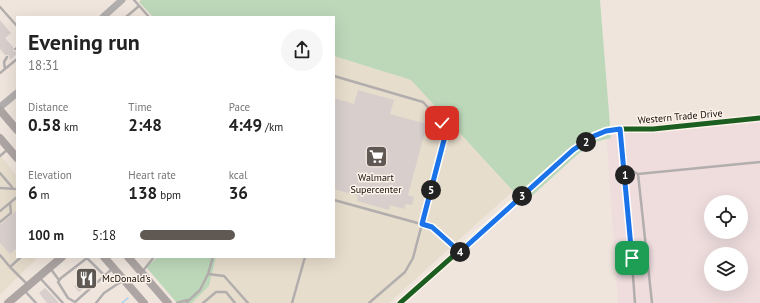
<!DOCTYPE html>
<html lang="en">
<head>
<meta charset="utf-8">
<style>
	:root { --surface:#fff; --page:#f6f6f6; --text:#222; --muted:#767676; --accent:#605953 }
	body { margin:0; font-family:"PT Sans",sans-serif; background:var(--page); color:var(--text); height:100vh; display:flex; flex-direction:column; font-size:15px; white-space:nowrap }
	* { box-sizing:border-box; margin:0 }
	p { font-size:13px; color:var(--muted) }
	.icon { flex:none; width:22px; height:22px; fill:none; stroke:currentColor; stroke-width:2; stroke-linecap:round; stroke-linejoin:round }
	.map { position:relative; flex:1; overflow:hidden }
	.drawer { position:absolute; left:16px; top:16px; width:319px; height:242px; display:flex; flex-direction:column; background:var(--surface); border-radius:0px; box-shadow:0 4px 16px #0002 }
	.drawer>* { flex:none }
	.controls { position:absolute; left:704px; top:195px; display:grid; gap:8px }
	.controls a { display:grid; place-items:center; width:44px; height:44px; border-radius:50%; background:var(--surface); box-shadow:0 4px 16px #0002; font-size:20px }
	.pin { position:absolute; display:grid; place-items:center; width:34px; height:34px; color:#fff; margin:-17px; border-radius:8px; box-shadow:0 2px 6px #0006 }
	.km { position:absolute; width:20px; height:20px; margin:-10px; border-radius:50%; background:#222; color:#fff; font-size:11px; line-height:20px; text-align:center }
	.round { display:grid; place-items:center; flex:none; width:42px; height:42px; border-radius:21px; background:var(--page) }
	.overview { display:flex; align-items:center; justify-content:space-between; height:68px; padding:0 12px }
	h1 { font-size:22px; font-weight:600; line-height:30px }
	.metrics { display:grid; grid-template-columns:repeat(3,1fr); gap:6px; height:68px; padding:4px 12px }
	.metrics div { display:grid; align-content:center }
	.metrics b { font-size:17px; font-weight:600 }
	.metrics small { font-size:11px; font-weight:400 }
	.metrics p { font-size:11px }
	ul { padding:0 12px; list-style:none; font-size:13px }
	li { display:grid; grid-template-columns:64px 48px 1fr; align-items:center; height:30px }
	li i { height:10px; border-radius:5px; background:var(--accent) }
	.map>svg:first-child { display:block }
	.commercial { fill:#e7ddcd }
	.industrial { fill:#efddde; fill-rule:evenodd }
	.green { fill:#bcd8b9 }
	.lines { fill:none; stroke-linecap:round; stroke-linejoin:round }
	.stream { stroke:#a6d1ee; stroke-width:1.5 }
	.building { fill:#d8cfcd }
	.service { stroke:#b2aead; stroke-width:2.5 }
	.tertiary { stroke:#b2aead; stroke-width:7 }
	.primary { stroke:#aca5a4; stroke-width:8 }
	.cycleway-casing { stroke:#fef3ea; stroke-width:8 }
	.cycleway { stroke:#1b5e20; stroke-width:5 }
	.route-casing { stroke:#fff; stroke-width:8 }
	.route { stroke:#1a73e8; stroke-width:5 }
	.labels { text-anchor:middle; stroke-width:3; stroke-linejoin:round; paint-order:stroke }
	.street-label { font-size:10px; fill:#130d08; stroke:#fef3ea }
	.poi-label { font-size:10px; fill:#130d08; stroke:#fef3ea }
</style>
</head>
<body>
<div class="map">
<svg width="760" height="303" viewBox="0 0 760 303">
	<rect width="100%" height="100%" fill="#efe5dd"/>
	<!-- commercial -->
	<path class="commercial" d="M334,56l77,24 102,111 -124,112h-197l17,-17 7,-29h118z
		M0,155l17,21v81h21l-38,38z"/>
	<!-- industrial -->
	<path class="industrial" d="M760,115v188h-142l-12,-172zM711,202h30v30h-30zM711,254h30v30h-30z"/>
	<!-- green -->
	<path class="green" d="M141,0h459l11,138 -16,4 -17,12 -54,49 -113,-123 -77,-24v-39h-181l-14,-15z
		M158,257h58l-7,29 -17,17h-15l-31,-36z"/>
	<g class="lines">
		<!-- stream -->
		<path class="stream" d="M122,303l6,-5"/>
	</g>
	<!-- building -->
	<path class="building" d="M0,20l11,13 -6,5 8,9v4l4,1v2l-7,6 -1,-5h-4l-5,-6z
		M358,90l36,10 -4,14 37,10 -19,71 6,2 -2,8 -6,-1 -2,5 -14,-4 -1,5 -32,-9 1,-5 -24,-7v-91l20,6z
		M17,210v38l-7,6 -10,-11v-18z
		M84,268l3,4 3,-2 7,8 -18,14 -5,-6 8,-7 -4,-6z
		M45,288l9,9 5,6h-12l-8,-10z"/>
	<g class="lines">
		<!-- service -->
		<path class="service" d="M134,0l15,17
			M0,7l17,19
			M126,17l13,-11
			M15,49l2,-1
			M5,69l-1,-7 3,-5
			M0,73l17,-14
			M334,76l89,26 19,21 3,5v8l-32,122 -8,14 -36,31
			M620,130l5,38 10,135
			M0,156l7,-6
			M625,168l13,6 122,-12
			M0,173l12,14
			M638,174l14,129
			M0,188l17,1
			M334,200l98,27 27,24
			M0,211l17,-14
			M0,222l11,-9 -1,-10
			M0,255l10,12
			M21,257l-11,10 18,18
			M50,268l9,12
			M142,272l12,-15
			M208,274l16,2 24,27
			M105,276l-18,-18 -26,20 -3,4 10,16 7,4 37,-33
			M40,278l23,25
			M24,290l12,13
			M96,303l8,-10 18,-12
			M177,303l10,-3
			M186,303l14,-13 8,-16 5,-17
			M203,303l13,-11h10l9,11
			M292,303l13,-46"/>
		<!-- tertiary -->
		<path class="tertiary" d="M103,17l19,-17
			M0,107l17,-14
			M400,303l173,-153 21,-14 12,-5 14,-2h33l107,-11"/>
		<!-- primary -->
		<path class="primary" d="M0,110l17,20
			M0,138l17,20
			M104,257l40,46
			M128,257l40,46
			M8,303l54,-46"/>
		<defs>
			<path id="cycleway" d="M400,303l173,-153 21,-14 12,-5 14,-2h33l107,-11"/>
		</defs>
		<!-- cycleway casing -->
		<use href="#cycleway" class="cycleway-casing"/>
		<!-- cycleway -->
		<use href="#cycleway" class="cycleway"/>
	</g>
	<g class="lines">
		<defs>
			<path id="route" d="M442,123l3,5v8l-23,88 10,3 28,25 113,-102 21,-14 12,-5 14,-2 12,129"/>
		</defs>
		<!-- route casing -->
		<use href="#route" class="route-casing"/>
		<!-- route -->
		<use href="#route" class="route"/>
	</g>
	<!-- icons -->
	<defs>
		<symbol id="supermarket-square" viewBox="-11 -11 22 22"><rect x="-9" y="-9" width="18" height="18" rx="4" fill="#605953" stroke="#fef3ea"/><path d="M-6-5.5h2.5l.6 2H6L4.5 2H-2.5L-4.4-4H-6ZM-1.5 3.2a1.3 1.3 0 1 0 .1 0ZM3 3.2a1.3 1.3 0 1 0 .1 0Z" fill="#fff"/></symbol>
		<symbol id="restaurant-square" viewBox="-11 -11 22 22"><rect x="-9" y="-9" width="18" height="18" rx="4" fill="#605953" stroke="#fef3ea"/><path d="M-5-6h1v4h1v-4h1v4h1v-4h1v5L-1.5 .5V6h-2V.5L-5-1ZM5-6V6H3V1.5H1.5Q1.5-4 5-6Z" fill="#fff"/></symbol>
	</defs>
	<g fill-rule="evenodd">
		<use href="#supermarket-square" x="364" y="144" width="25" height="25"/>
		<use href="#restaurant-square" x="74" y="266" width="25" height="25"/>
	</g>
	<g class="labels">
		<!-- street labels -->
		<g class="street-label">
			<text transform="translate(680 116) rotate(-5)" y="4">Western Trade Drive</text>
		</g>
		<!-- poi labels -->
		<g class="poi-label">
			<text x="376" y="181">Walmart<tspan x="376" dy="12">Supercenter</tspan></text>
			<text x="102" y="282" text-anchor="start">McDonald's</text>
		</g>
	</g>
</svg>
<div class="controls">
<a><svg class="icon" aria-label="locate" viewBox="0 0 24 24"><circle cx="12" cy="12" r="6"/><path d="M12 2v4M12 18v4M2 12h4M18 12h4"/></svg></a>
<a><svg class="icon" aria-label="layers" viewBox="0 0 24 24"><path d="M12 4l9 5-9 5-9-5zM3 14l9 5 9-5"/></svg></a>
</div>
<div class="pin" style="left:632px;top:258px;background:#1e9e55"><svg class="icon" aria-label="arrive" viewBox="0 0 24 24"><path d="M6 21V4h12l-3 4 3 4H6"/></svg></div>
<div class="pin" style="left:442px;top:123px;background:#d93025"><svg class="icon" aria-label="check" viewBox="0 0 24 24"><path d="M5 12l5 5 9-10"/></svg></div>
<b class="km" style="left:625px;top:175px">1</b>
<b class="km" style="left:586px;top:142px">2</b>
<b class="km" style="left:522px;top:196px">3</b>
<b class="km" style="left:460px;top:252px">4</b>
<b class="km" style="left:431px;top:190px">5</b>
<section class="drawer">
<div class="overview"><div><h1>Evening run</h1><p>18:31</p></div><a class="round"><svg class="icon" aria-label="share" viewBox="0 0 24 24"><path d="M12 15V3M7 8l5-5 5 5M5 13v7h14v-7"/></svg></a></div>
<div class="metrics">
<div><p>Distance</p><b>0.58<small> km</small></b></div>
<div><p>Time</p><b>2:48</b></div>
<div><p>Pace</p><b>4:49<small> /km</small></b></div>
</div>
<div class="metrics">
<div><p>Elevation</p><b>6<small> m</small></b></div>
<div><p>Heart rate</p><b>138<small> bpm</small></b></div>
<div><p>kcal</p><b>36</b></div>
</div>
<ul>
<li><b>100 m</b>5:18<i style="width:52%"></i></li>
</ul>
</section>
</div>
</body>
</html>
